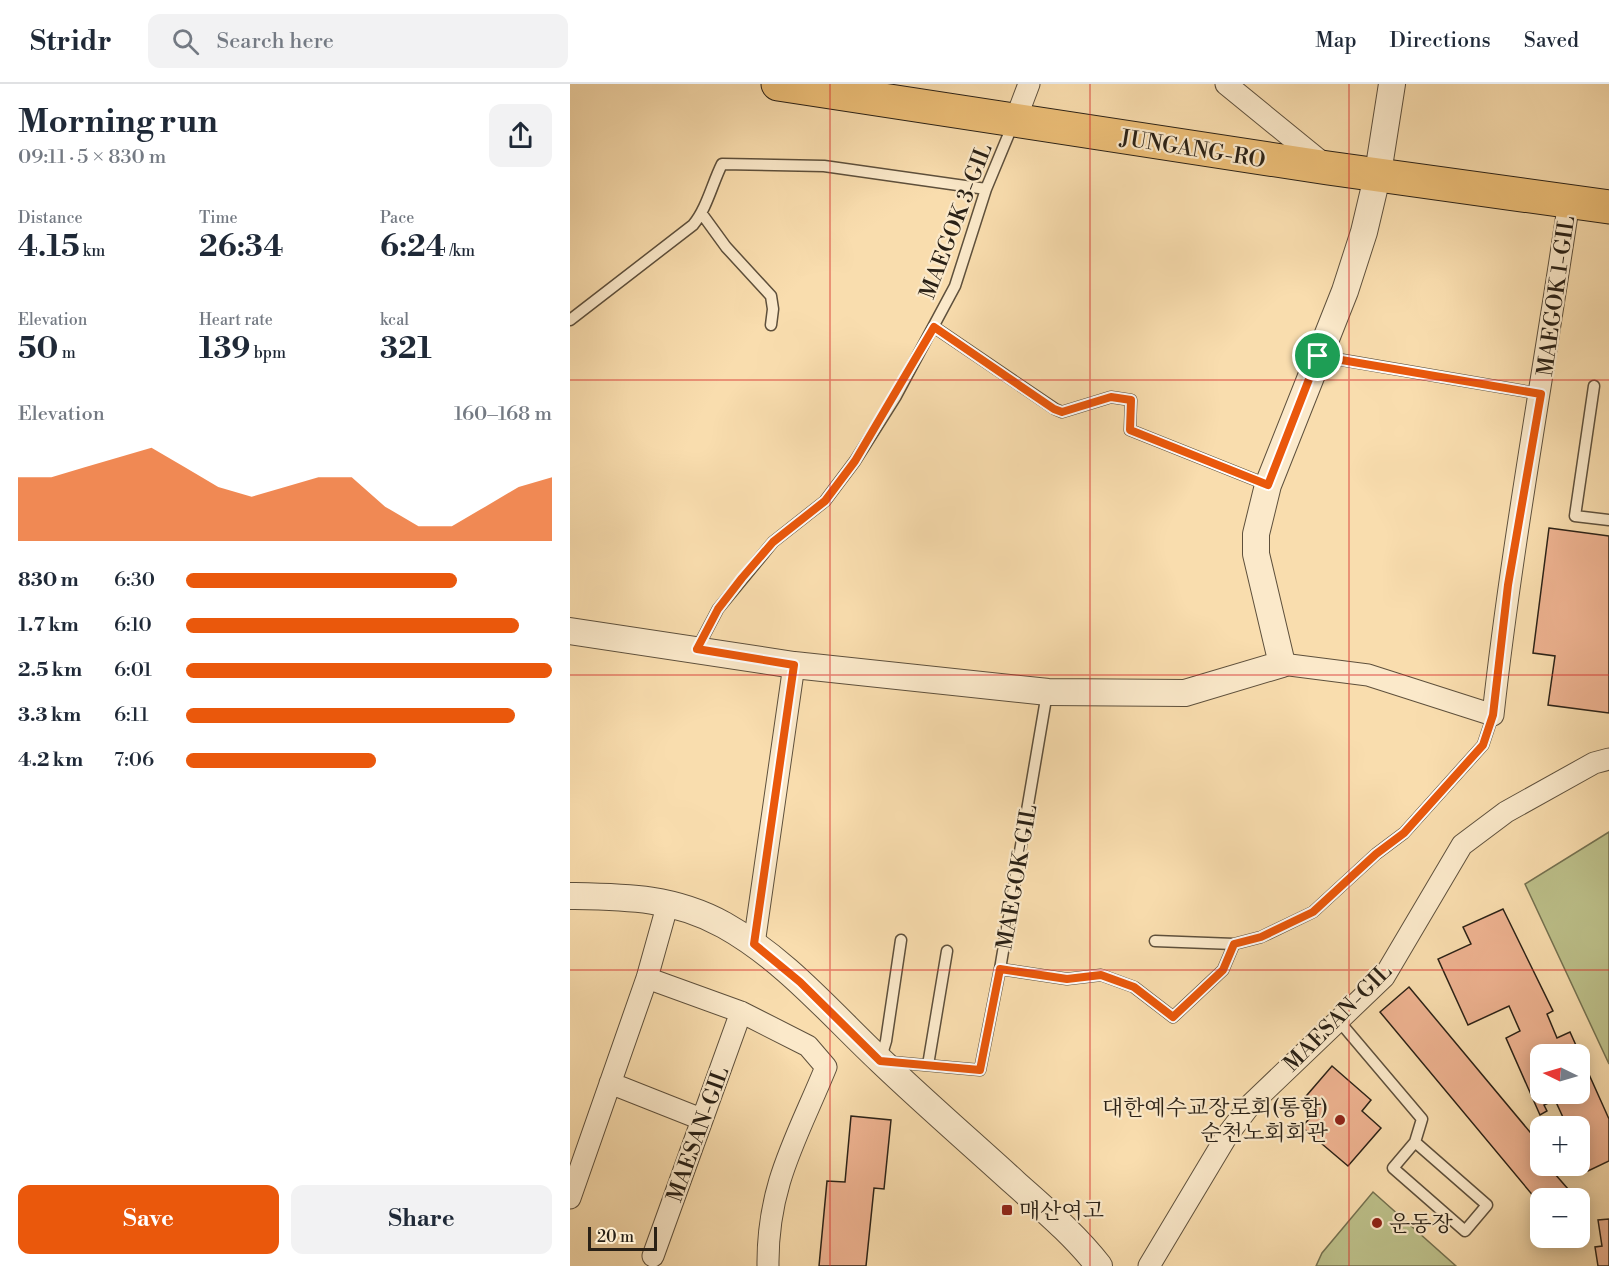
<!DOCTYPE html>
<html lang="en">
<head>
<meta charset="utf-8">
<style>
	:root { --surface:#fff; --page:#f2f2f3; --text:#1f2937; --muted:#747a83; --line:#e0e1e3; --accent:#ea580c }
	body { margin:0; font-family:"Libre Bodoni","Noto Serif KR",serif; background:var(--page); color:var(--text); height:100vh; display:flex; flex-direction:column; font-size:22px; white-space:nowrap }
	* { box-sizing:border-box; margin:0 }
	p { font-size:20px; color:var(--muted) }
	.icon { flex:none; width:33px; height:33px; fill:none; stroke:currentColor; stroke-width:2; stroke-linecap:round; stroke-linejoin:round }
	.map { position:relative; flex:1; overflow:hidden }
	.side { display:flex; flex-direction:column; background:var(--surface); width:570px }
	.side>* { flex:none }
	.needle { width:39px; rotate:275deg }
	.buttons { position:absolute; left:960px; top:960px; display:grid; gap:12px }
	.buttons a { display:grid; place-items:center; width:60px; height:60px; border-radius:12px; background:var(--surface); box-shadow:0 3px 15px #0003; font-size:30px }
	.scale { position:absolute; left:18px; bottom:15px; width:69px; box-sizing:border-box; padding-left:6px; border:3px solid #2a2116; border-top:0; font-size:16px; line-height:21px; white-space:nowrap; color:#2a2116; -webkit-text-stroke:4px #fbe9ca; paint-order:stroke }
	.pin { position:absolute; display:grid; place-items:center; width:51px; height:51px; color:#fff; margin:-26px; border:3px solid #fff; border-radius:50%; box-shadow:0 2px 6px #0007 }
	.round { display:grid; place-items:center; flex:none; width:63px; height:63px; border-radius:12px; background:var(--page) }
	.overview { display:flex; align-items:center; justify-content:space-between; height:102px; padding:0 18px }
	h1 { font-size:33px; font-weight:700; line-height:45px }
	.stats { display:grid; grid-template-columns:repeat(3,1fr); gap:9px; height:102px; padding:6px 18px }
	.stats div { display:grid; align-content:center }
	.stats b { font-size:30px; font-weight:700 }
	.stats small { font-size:16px; font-weight:400 }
	.stats p { font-size:16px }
	.chart { height:168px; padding:12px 18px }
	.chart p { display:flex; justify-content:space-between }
	.chart svg { width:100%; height:108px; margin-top:6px; fill:var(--accent); opacity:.7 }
	.action { display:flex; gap:12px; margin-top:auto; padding:12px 18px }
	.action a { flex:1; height:69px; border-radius:12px; background:var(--accent); color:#fff; font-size:24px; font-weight:700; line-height:69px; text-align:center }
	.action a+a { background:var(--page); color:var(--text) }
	ul { padding:0 18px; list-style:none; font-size:20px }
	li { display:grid; grid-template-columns:96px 72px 1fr; align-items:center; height:45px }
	li i { height:15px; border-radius:8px; background:var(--accent) }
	header { display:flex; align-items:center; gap:36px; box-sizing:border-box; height:84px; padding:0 30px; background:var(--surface); border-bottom:2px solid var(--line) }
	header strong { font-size:28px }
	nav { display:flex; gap:33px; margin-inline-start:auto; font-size:21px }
	.search { width:420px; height:54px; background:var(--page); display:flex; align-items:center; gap:15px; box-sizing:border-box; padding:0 21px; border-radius:12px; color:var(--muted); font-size:22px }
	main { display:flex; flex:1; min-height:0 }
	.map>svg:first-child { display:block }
	.green { fill:#bdc18b; stroke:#747150; stroke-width:1.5 }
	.building { fill:#efb391; stroke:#2a2116; stroke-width:1.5; fill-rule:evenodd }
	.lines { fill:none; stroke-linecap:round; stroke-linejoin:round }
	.service-casing { stroke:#5e503c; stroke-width:13 }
	.minor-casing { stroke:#5e503c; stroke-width:23 }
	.tertiary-casing { stroke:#5e503c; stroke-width:28 }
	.primary-casing { stroke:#2a2116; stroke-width:35 }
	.service { stroke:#fbe9ca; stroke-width:10 }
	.minor { stroke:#fbe9ca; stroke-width:21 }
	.tertiary { stroke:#fbe9ca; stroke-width:26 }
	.primary { stroke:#ecbe77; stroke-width:33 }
	.route-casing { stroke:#fff; stroke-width:12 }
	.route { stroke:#ea580c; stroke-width:8 }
	.grid { fill:none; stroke:#d62828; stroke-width:1.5; stroke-opacity:0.55 }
	.poi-dot { fill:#8f2418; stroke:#fbe9ca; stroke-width:2 }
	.labels { text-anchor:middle; stroke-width:4.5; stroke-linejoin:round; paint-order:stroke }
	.street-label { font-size:22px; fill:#2a2116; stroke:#fbe9ca }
	.poi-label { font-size:22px; fill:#2a2116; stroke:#fbe9ca; text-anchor:start }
</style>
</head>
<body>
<header>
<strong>Stridr</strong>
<div class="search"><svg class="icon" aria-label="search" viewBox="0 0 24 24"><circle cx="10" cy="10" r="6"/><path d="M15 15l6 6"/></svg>Search here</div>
<nav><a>Map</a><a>Directions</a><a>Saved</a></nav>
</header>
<main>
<section class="side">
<div class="overview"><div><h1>Morning run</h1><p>09:11 · 5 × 830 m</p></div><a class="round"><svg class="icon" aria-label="share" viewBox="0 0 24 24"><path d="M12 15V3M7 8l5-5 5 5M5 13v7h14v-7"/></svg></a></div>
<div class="stats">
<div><p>Distance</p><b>4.15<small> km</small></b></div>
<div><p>Time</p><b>26:34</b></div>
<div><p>Pace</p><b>6:24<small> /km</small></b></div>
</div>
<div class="stats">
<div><p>Elevation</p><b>50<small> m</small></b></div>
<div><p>Heart rate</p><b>139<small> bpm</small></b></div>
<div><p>kcal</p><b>321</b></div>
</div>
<div class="chart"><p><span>Elevation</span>160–168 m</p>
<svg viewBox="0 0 160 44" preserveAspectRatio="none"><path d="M0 44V18L10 18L20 14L30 10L40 6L50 14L60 22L70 26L80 22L90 18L100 18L110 30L120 38L130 38L140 30L150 22L160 18V44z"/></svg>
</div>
<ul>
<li><b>830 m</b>6:30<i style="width:74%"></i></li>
<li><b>1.7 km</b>6:10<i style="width:91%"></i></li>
<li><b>2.5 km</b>6:01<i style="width:100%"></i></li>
<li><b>3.3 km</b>6:11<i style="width:90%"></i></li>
<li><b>4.2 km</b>7:06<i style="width:52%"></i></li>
</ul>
<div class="action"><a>Save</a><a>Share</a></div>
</section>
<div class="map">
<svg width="1039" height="1182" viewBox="0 0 1039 1182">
	<rect width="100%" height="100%" fill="#f9ddae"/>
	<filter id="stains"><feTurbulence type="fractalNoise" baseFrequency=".00333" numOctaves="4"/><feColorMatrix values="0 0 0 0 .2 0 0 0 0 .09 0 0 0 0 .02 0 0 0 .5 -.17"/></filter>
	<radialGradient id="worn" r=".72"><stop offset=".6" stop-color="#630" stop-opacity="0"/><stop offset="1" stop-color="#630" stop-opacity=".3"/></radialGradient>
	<!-- green -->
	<path class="green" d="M1039,748v232l-84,-180z
		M803,1108l83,74h-140l6,-13z"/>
	<!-- building -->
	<path class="building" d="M979,444l60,8v177l-61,-8 7,-49 -22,-3z
		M933,825l50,102 -6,3 10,24 13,-6 39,87v42l-21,10 -8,-18v-27h-13l-12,-26 -11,5 3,6 -7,4 -34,-77 14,-7 -11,-25 -41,19 -30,-66 33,-15 -8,-17zM970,970h40v40h-40z
		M839,903l131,157v22h8l20,23 -11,9h-17v6l-160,-192z
		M762,982l39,34 -9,11 19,17 -33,38 -46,-39 12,-14 -13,-11z
		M281,1032l40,4 -7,69 -10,-1 -8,78h-47l8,-85 18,1z
		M1039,1135v47h-11l-3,-19 7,-1 -4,-26z"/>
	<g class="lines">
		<defs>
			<path id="service" d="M132,130l24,33 45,49 2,13 -2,16
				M0,236l123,-95c14,-17 19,-41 29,-61l102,2 162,23
				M364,243l121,82 7,3 49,-15 20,3 -1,30 138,55
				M749,272l222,38
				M1024,302l-19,130 34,4
				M127,565l21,-40 55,-67 52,-41 30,-40 41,-65 59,-110 31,-97 27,-65
				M331,856l-15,101 -6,20 100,9 20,-101 47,-276
				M585,857l79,3 27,-7 52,-25 63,-58 28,-21 79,-88 10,-30
				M430,885l67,10 34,-4 33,12 39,30 50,-47 11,-26
				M769,937l83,98 -7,23 -22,26 72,63 22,-26 -72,-63
				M358,981l19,-114"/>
			<path id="minor" d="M656,0l99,81
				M445,37l14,-37
				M712,580l86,11 125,40c19,-172 51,-343 76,-514
				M184,860l40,-279
				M77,894l94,34 67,34 18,21c-29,71 -59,118 -58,199
				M40,999l91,36
				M0,1114l77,-220 21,-75
				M83,1172l88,-244
				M579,1182l79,-132 23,-30 133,-127 78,-132 44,-33 88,-49 15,-4"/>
			<path id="tertiary" d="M0,547l224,34 254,27 137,1 97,-29 -26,-110v-20l12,-49 77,-194 19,-59 14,-59 14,-89
				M0,812c56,1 103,1 154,29 61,34 107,89 157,136 44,42 89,81 134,122 29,26 60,52 84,83"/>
			<path id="primary" d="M208,0l550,84 281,39"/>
		</defs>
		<!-- service casing -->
		<use href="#service" class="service-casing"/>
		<!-- minor casing -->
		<use href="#minor" class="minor-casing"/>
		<!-- tertiary casing -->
		<use href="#tertiary" class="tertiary-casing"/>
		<!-- primary casing -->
		<use href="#primary" class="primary-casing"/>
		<!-- service -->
		<use href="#service" class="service"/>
		<!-- minor -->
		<use href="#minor" class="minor"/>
		<!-- tertiary -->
		<use href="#tertiary" class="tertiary"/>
		<!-- primary -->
		<use href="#primary" class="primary"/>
	</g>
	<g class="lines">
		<defs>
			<path id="route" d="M364,243l120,82 8,3 49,-15 20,3 -1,30 138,55 50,-129 223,38 -33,191 -15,130 -10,30 -79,88 -28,21 -63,58 -52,25 -27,7 -11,26 -50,47 -39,-30 -33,-12 -34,4 -67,-10 -20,101 -100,-9 -80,-79 -46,-38 40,-279 -97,-16 21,-40 24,-31 31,-36 52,-41 30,-40z"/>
		</defs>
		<!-- route casing -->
		<use href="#route" class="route-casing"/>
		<!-- route -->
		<use href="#route" class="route"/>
	</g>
	<!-- grid -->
	<path class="grid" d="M260,0v1182M520,0v1182M779,0v1182M0,296h1039M0,591h1039M0,886h1039"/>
	<!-- markers -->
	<g class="poi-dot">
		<circle cx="770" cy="1036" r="6"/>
		<rect x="431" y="1120" width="12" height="12" rx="3"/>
		<circle cx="807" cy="1139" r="6"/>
	</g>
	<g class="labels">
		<!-- street labels -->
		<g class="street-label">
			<text transform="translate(623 64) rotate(9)" y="8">JUNGANG-RO</text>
			<text transform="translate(385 137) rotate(-69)" y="8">MAEGOK 3-GIL</text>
			<text transform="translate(985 212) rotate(-82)" y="8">MAEGOK 1-GIL</text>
			<text transform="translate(446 793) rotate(-80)" y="8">MAEGOK-GIL</text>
			<text transform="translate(767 933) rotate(-45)" y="8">MAESAN-GIL</text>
			<text transform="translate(127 1050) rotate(-70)" y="8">MAESAN-GIL</text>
		</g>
		<!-- poi labels -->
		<g class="poi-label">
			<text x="758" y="1031" text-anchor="end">대한예수교장로회(통합)<tspan x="758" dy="25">순천노회회관</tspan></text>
			<text x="449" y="1134">매산여고</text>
			<text x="819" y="1147">운동장</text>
		</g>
	</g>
	<rect width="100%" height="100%" filter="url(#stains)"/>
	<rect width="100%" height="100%" fill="url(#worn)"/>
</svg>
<div class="buttons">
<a><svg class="needle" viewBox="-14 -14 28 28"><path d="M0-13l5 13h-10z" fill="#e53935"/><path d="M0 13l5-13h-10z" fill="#747a83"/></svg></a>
<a>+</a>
<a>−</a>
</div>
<div class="scale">20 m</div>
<div class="pin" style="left:748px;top:272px;background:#1e9e55"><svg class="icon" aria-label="arrive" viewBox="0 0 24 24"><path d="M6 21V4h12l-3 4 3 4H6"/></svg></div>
</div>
</main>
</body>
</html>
